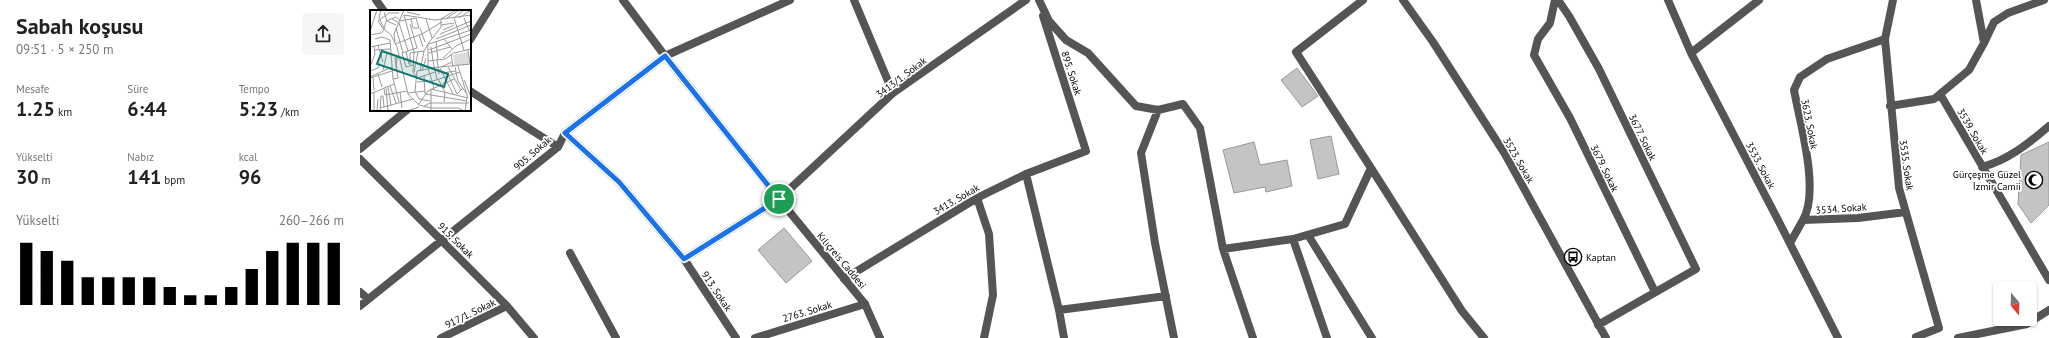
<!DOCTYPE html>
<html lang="tr">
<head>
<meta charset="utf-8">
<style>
	:root { --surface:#fff; --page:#f6f6f6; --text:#222; --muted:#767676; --accent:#000 }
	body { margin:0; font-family:"PT Sans",sans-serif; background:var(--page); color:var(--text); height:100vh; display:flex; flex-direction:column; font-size:15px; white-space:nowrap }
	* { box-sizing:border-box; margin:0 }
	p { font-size:13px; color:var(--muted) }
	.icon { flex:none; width:22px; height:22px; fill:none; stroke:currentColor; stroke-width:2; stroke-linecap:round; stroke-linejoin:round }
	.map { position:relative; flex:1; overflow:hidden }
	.panel { display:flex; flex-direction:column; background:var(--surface); width:360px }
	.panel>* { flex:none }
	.needle { width:26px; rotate:161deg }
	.controls { position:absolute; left:1633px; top:282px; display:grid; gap:8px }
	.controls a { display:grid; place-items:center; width:44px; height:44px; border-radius:4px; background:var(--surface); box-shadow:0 1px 3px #0004; font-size:20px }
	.pin { position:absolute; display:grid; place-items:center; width:34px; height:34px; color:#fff; margin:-17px; border:2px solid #fff; border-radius:50%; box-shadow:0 1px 4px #0007 }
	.round { display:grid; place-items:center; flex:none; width:42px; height:42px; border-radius:4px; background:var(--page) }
	.head { display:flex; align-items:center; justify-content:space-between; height:68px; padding:0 16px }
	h1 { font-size:22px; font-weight:600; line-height:30px }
	.figures { display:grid; grid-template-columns:repeat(3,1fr); gap:6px; height:68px; padding:4px 16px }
	.figures div { display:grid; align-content:center }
	.figures b { font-size:20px; font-weight:600 }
	.figures small { font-size:11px; font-weight:400 }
	.figures p { font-size:11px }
	.chart { height:112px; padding:8px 16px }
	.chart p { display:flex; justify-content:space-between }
	.chart svg { width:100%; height:72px; margin-top:4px; stroke:var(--accent); stroke-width:6 }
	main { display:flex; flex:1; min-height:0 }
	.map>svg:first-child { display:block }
	.building { fill:#c4c4c4; stroke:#999 }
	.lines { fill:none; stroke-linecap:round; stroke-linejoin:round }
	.minor { stroke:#555; stroke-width:8 }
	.tertiary { stroke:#555; stroke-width:8 }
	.route-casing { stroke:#fff; stroke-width:8 }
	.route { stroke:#1a73e8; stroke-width:5 }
	.labels { text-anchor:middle; stroke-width:3.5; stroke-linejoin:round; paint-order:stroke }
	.street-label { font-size:10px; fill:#000; stroke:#fff }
	.poi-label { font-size:10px; fill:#000; stroke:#fff; text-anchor:end }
	.inset-road { fill:none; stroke:#999; stroke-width:1 }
	.view { fill:#0f766e; fill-opacity:0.15; stroke:#0f766e; stroke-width:2 }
	.inset-edge { fill:none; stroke:#000; stroke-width:2 }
</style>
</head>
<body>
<main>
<section class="panel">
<div class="head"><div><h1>Sabah koşusu</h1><p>09:51 · 5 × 250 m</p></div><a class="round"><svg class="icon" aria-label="share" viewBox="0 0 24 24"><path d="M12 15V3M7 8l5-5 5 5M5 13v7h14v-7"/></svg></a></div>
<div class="figures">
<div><p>Mesafe</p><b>1.25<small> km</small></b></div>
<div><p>Süre</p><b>6:44</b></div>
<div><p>Tempo</p><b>5:23<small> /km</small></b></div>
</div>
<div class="figures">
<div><p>Yükselti</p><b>30<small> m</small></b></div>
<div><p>Nabız</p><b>141<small> bpm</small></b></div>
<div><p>kcal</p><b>96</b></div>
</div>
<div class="chart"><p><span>Yükselti</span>260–266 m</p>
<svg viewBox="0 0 160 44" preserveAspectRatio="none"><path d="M5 44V6M15 44V11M25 44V17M35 44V27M45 44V27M55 44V27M65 44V27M75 44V33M85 44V38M95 44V38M105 44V33M115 44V22M125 44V11M135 44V6M145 44V6M155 44V6"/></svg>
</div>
</section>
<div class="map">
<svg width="1689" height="338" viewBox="0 0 1689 338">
	<rect width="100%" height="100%" fill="#fff"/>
	<!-- building -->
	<path class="building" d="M937,68l21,28 -16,11 -21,-27z
		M971,136l8,38 -21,5 -8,-39z
		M894,142l6,23 27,-5 5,26 -26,6 -1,-5 -31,6 -11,-43z
		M1689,142v63l-18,18 -13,-19 3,-49z
		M424,228l28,33 -26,22 -28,-33z"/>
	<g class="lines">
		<!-- minor -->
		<path class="minor" d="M16,0l8,11
			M263,0l42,56 114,143
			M494,0l39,93
			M679,0l10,21 17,19 22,13 48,53 22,4 25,-6 17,24 23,121 30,89
			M1003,0l-67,52 75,116
			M1043,0l30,42 72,112 101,184
			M1195,0l-5,23 -12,16 -4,16 36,63 85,174
			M1198,0l11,16 30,53 97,200 -98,56
			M1308,0l23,53 87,167 60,118
			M1533,0l-8,39 14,149 40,140 -23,9
			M1616,0l8,43
			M110,40l25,-40
			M1331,53l68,-53
			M110,91l88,56
			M1580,94l109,186
			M1530,106l44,-7 35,-29 15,-27 10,-21 14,-9 36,-13
			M798,110l-17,43 14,90 19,95
			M205,133l54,49 65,77 52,79
			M0,149l47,-39
			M0,159l147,147 27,32
			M1622,167c26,-7 46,-23 67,-41
			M666,174l33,136 5,28
			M617,198l12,36 4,61 -9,43
			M1443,220c17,-29 -3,-97 -9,-130l6,-13 27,-18 58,-20
			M948,235l64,103
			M933,239l34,99
			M1430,243l13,-23 55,-2 48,-6
			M863,249l70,-10 52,-15 26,-56 91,143 22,27
			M210,253l46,85
			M324,259l95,-60 114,-106 133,-93
			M484,279l133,-81 49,-24 60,-23 -43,-135
			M0,292l8,7
			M0,306l198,-159 7,-14 100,-77 125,-56
			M699,310l107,-14
			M81,338l66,-32
			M395,338l110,-34
			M1598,338l69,-14 22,-14"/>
		<!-- tertiary -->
		<path class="tertiary" d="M419,199l86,105 15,34"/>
	</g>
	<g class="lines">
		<defs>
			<path id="route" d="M305,56l114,143 -95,60 -65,-77 -54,-49z"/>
		</defs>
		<!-- route casing -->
		<use href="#route" class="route-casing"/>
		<!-- route -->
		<use href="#route" class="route"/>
	</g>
	<!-- icons -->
	<defs>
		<symbol id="mosque-ring" viewBox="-11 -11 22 22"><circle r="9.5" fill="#fff" stroke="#000" stroke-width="1.5"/><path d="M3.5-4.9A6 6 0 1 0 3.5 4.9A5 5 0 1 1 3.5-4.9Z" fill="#000"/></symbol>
		<symbol id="bus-ring" viewBox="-11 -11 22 22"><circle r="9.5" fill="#fff" stroke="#000" stroke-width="1.5"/><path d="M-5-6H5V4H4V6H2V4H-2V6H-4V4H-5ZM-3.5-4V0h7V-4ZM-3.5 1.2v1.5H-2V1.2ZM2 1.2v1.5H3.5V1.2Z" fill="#000"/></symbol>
	</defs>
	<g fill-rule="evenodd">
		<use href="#mosque-ring" x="1664" y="170" width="20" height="20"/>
		<use href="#bus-ring" x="1203" y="247" width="20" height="20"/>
	</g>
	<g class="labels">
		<!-- street labels -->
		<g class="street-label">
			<text transform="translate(712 73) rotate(72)" y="4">895. Sokak</text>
			<text transform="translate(541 77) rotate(-37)" y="4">3413/1. Sokak</text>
			<text transform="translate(1450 124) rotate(79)" y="4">3623. Sokak</text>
			<text transform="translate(1613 131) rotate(60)" y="4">3539. Sokak</text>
			<text transform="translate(1283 137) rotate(64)" y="4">3677. Sokak</text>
			<text transform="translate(172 153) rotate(-41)" y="4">905. Sokak</text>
			<text transform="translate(1159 160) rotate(60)" y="4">3523. Sokak</text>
			<text transform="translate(1401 165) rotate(62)" y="4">3533. Sokak</text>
			<text transform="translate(1547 165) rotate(82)" y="4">3535. Sokak</text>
			<text transform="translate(1245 168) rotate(64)" y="4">3679. Sokak</text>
			<text transform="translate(596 199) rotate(-30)" y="4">3413. Sokak</text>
			<text transform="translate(1481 208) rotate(-4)" y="4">3534. Sokak</text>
			<text transform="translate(96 240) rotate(45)" y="4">915. Sokak</text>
			<text transform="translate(482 260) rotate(50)" y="4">Kılıçreis Caddesi</text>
			<text transform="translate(357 291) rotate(56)" y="4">913. Sokak</text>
			<text transform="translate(447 311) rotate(-17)" y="4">2763. Sokak</text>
			<text transform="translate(110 313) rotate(-26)" y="4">917/1. Sokak</text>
		</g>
		<!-- poi labels -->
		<g class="poi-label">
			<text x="1661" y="178">Gürçeşme Güzel<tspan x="1661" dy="12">İzmir Camii</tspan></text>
			<text x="1226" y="261" text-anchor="start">Kaptan</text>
		</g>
	</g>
	<!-- overview -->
	<g transform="translate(10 10)">
		<rect width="101" height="101" fill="#fff"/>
		<path d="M98,42l2,12 -15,2 -2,-11z" fill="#dcdcdc"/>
		<path class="inset-road" d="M11,0l-2,8 5,10M14,2l3,9 9,4M37,2l13,3M77,8l12,-8M89,8l12,-8M94,8l5,12M22,9l7,4 9,28M41,9l2,9h6l-3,-10M56,9l6,19M30,11l16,-3M40,14l7,24 -15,5 4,14 7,-2M71,15l13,-2M26,18l7,25M50,18l5,14M14,19l7,6 6,12 11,47 11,11 12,3h27l6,3M14,19l2,-8 10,-4 4,3M14,20l-6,-9 11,-8h10M73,20l11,-5M0,21l7,-21M70,24l31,-13M0,25l11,-2 3,-3M49,25l4,12M5,29l7,-2 8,3M66,29l35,-14M74,29l8,10M20,30l3,39 6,23M66,31l2,19M25,33l-1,-9 10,-24M25,34l27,-10 20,-12M59,34l42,-14M8,35l5,17M0,37l20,-4M61,37l2,14M5,40l15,-1M59,40l42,-16M94,40l-10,-32 10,-8M98,40l2,14M36,42l3,12M59,43l21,-6M81,44l2,13M73,48l13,-12 15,-7M67,50l2,14M58,51l17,-2 9,-6 17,-4M63,51l4,18M40,55v-12l14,-2 4,-7M0,57l5,-13 -1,-8M71,57l11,-5M78,57l13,23M85,57l3,14 8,12M59,58l42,-4M70,58l13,26M58,59l-11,2 -2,20 4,8 11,2M13,60l4,-17M0,61l8,-3 2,-5M26,61l1,-13M50,61l4,-20M52,61l4,-13M44,62l4,-20M65,62l-18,6 -4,-6 1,-20 -10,-37 31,5 36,-5M72,63l14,-2M8,64l4,13M78,65l9,19 6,-6M54,66l1,18M0,67l22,-10M3,67l1,13M0,68l22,-7M23,69l5,-1 -3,-20 4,-1M68,69l7,13 -1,10M0,70v23M94,70l7,17M47,72l16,-1 27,-9M20,76l6,17M18,77l3,18M16,78l2,23M64,78l-6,-20v-24l13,-17v-8l15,-9M14,79l1,6 22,-4M61,79l37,9 -10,-32M61,79v22M30,82l2,16M38,83l17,-2M0,84l24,-10M55,84l42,7M48,95l10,-14 26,-12M54,96l6,-3h39M10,98l33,-9M4,101v-19M7,101l1,-12M10,101l1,-15h2l1,11M37,101l12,-4M95,101l2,-13"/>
		<path class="view" d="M12,41l66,23 -4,13 -67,-23z"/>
		<rect width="101" height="101" class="inset-edge"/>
	</g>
</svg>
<div class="controls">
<a><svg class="needle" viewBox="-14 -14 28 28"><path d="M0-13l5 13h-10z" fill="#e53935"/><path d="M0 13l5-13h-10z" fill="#767676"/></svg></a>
</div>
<div class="pin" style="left:419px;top:199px;background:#1e9e55"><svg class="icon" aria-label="arrive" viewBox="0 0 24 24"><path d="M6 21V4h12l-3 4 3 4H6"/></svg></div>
</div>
</main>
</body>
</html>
